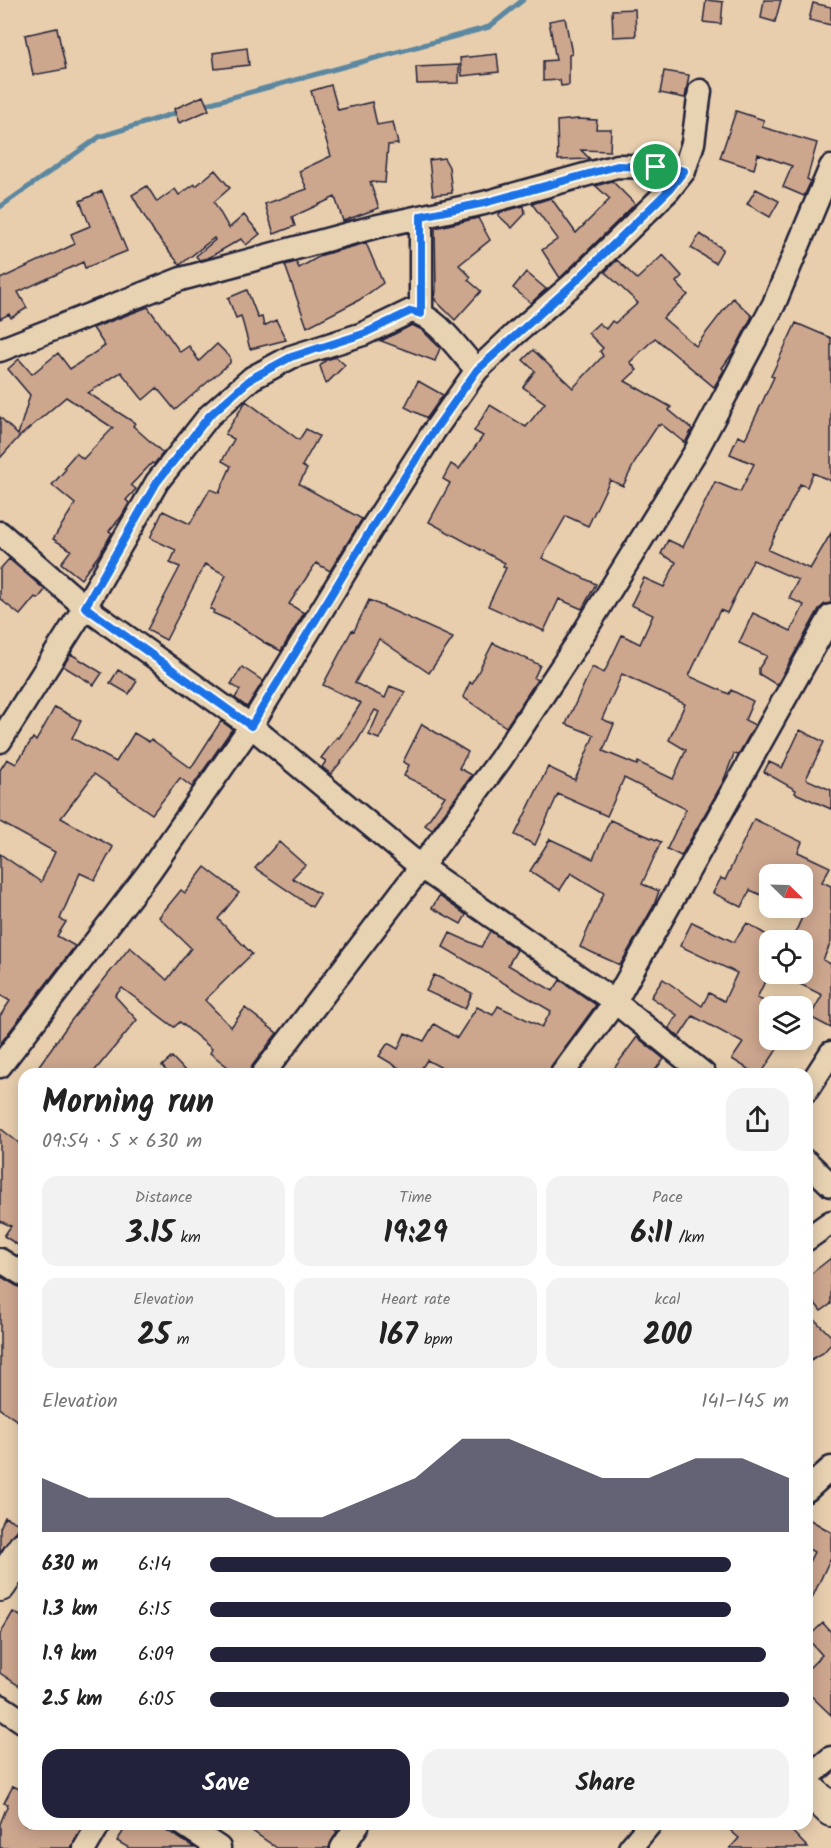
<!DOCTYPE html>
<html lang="en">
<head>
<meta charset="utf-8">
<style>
	:root { --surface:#fff; --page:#f2f2f2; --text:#222; --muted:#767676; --accent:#22223b }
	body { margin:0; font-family:Kalam,sans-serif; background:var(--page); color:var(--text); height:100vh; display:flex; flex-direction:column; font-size:22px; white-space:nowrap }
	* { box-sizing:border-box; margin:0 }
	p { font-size:20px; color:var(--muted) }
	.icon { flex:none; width:33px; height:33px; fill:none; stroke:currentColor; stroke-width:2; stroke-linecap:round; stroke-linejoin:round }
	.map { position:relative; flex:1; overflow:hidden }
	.details { position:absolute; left:18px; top:1068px; width:795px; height:762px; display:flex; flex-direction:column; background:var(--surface); border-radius:18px; box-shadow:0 3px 15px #0003 }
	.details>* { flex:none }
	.needle { width:39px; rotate:113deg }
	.buttons { position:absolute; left:759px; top:864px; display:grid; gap:12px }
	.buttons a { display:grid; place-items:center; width:54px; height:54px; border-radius:12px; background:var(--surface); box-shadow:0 3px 15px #0003; font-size:30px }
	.pin { position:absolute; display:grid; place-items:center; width:51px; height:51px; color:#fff; margin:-26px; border:3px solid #fff; border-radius:50%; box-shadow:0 2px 6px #0007 }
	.round { display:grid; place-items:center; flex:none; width:63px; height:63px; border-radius:18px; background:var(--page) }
	.summary { display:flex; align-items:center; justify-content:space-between; height:102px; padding:0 24px }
	h1 { font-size:33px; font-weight:600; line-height:45px }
	.figures { display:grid; grid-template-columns:repeat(3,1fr); gap:9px; height:102px; padding:6px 24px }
	.figures div { display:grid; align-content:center; border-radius:15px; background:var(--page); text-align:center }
	.figures b { font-size:30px; font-weight:600 }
	.figures small { font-size:16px; font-weight:400 }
	.figures p { font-size:16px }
	.chart { height:168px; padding:12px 24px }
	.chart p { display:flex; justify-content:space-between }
	.chart svg { width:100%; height:108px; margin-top:6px; fill:var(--accent); opacity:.7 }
	.button { display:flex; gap:12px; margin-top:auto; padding:12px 24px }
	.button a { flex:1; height:69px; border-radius:18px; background:var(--accent); color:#fff; font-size:24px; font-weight:600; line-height:69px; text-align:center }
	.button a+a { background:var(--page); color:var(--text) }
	ul { padding:0 24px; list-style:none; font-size:20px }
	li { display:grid; grid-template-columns:96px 72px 1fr; align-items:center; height:45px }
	li i { height:15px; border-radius:8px; background:var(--accent) }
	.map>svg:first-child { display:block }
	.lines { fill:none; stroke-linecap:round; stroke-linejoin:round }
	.stream { stroke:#5c87a0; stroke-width:5 }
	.building { fill:#cda68e; stroke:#22223b; stroke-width:1.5; fill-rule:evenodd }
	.street-casing { stroke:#22223b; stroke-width:27 }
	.secondary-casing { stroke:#22223b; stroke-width:36 }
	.street { stroke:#e7d2b1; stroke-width:22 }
	.secondary { stroke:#e7d2b1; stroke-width:32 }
	.route-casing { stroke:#fff; stroke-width:12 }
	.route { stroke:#1a73e8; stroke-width:8 }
</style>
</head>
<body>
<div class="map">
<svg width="831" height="1848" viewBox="0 0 831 1848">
	<rect width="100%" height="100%" fill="#e8cead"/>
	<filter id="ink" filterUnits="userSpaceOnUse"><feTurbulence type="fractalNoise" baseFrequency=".0167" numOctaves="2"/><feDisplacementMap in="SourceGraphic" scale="12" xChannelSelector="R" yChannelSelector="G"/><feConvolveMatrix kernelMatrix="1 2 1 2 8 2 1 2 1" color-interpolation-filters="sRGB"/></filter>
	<g filter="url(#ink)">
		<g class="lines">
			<!-- stream -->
			<path class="stream" d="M200,106l289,-79 34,-27
				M0,207l99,-70 83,-26"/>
		</g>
		<!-- building -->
		<path class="building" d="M706,0l17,2 -2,22 -18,-2z
			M764,0h17l-6,22 -14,-4z
			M813,3l18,4v18l-22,-5z
			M635,9l1,27 -23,1 -1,-27z
			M565,18l7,36 -3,1v30l-8,1 -1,-6 -17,1v-20l13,-1 -7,-39z
			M57,28l9,41 -33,6 -8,-40z
			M247,48l2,17 -34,4 -2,-16z
			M497,54l2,18 -37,4 -2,-18z
			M459,65v18l-42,1 -1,-17z
			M664,71l25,4 -4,23 -25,-5z
			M331,85l7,25 34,-8 5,23 16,-3 5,22 -10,1 -3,38 -15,-1 9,26 -36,13 -8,-24 -43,20 3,9 -21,8 -9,-30 42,-15 -8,-18 32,-15 -20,-65z
			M203,96l6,14 -30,13 -5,-14z
			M736,111l28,9 -2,7 55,16 -10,36 4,2 -7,15 -21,-9 9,-21 -34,-12 -4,15 -34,-11z
			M578,119l19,1 -1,9h15l-1,22 -29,-1 9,9 -32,1 -1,-39z
			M444,158l5,9 3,26 -19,2 -4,-35z
			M215,170l15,18 -16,14 15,26 15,-13 16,19 -14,11 -5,-6 -33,19 -9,2 -3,-4 19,-16 -1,-2 -34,27 -27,-34 -21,-36 15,-9 10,16 18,-13 4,6 16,-11 1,2z
			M612,181l23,23 -75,74 -18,-28 16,-11 -26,-35 19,-6 25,35 34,-34 -14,-13z
			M756,189l23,12 -9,16 -23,-13z
			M102,191l25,60 -42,17 -2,-6 -65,30 9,16 -16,10 -2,-4 -9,5v-40l75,-35 -4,-10 19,-8 -10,-25z
			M524,206l1,8 -13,14 -14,-13 3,-3z
			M478,218l12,22 -31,25 12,12 -3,3 13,11 -26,29 -20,-20 1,-10 -1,-62z
			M700,234l23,15 -8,14 -24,-15z
			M366,243l17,40 -24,17 -52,27 -22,-62 11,-3 3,6 23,-13z
			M663,255l19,21 -6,6 12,13 -25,23 33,28 37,-48 19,18 -18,35 -12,17 2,2 -10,17 -59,-49 -25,24 7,8 -12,11 46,26 -2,3 23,19 -7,14 -24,-19 -2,2 -1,-1 -19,29 -16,32 -13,-6 -22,46 -22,-10 -24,42 54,26 -14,25 -23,-10 -15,32 -56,-25 18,-38 -3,-1 2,-4 -76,-41 21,-39 -7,-4 8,-15 8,5 24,-33 -9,-5 16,-26 36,22 19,-24 -22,-16 12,-16 -12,-11 10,-10 40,38 30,-32 -3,-5 3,-3 -15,-15 11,-10 7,6 6,-8 3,2 23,-20 -33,-31 12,-12 20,19z
			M526,272l20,17 -15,14 -18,-15z
			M247,290l11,28 4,-1 2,9 12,-6 10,20 -36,9 -9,-33 -5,2 -8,-20z
			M148,307l32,45 9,-6 10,15 18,-17 13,13v6l-55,47 -18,-22 -14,12 -22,-28 -33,21 47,30 -2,3 30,27 -9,11 -2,-1 -21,22 5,4 -10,11 3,3 -8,14 -12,14 3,2 -11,19 -20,27 -20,-16 10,-13 -18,-11 22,-35 -23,-19 14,-16 -2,-2 12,-14 7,6 30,-31 -47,-31 -47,40 -19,21v-41l18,18 12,-40 -22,-26 11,-10 13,15 26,-21 12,16 35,-23 -12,-18z
			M796,323l35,15v143l-18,-8 -6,14 -7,-3 -32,66 42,19 21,-36v70l-6,1 -6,5 -42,76 -18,-11v-6l8,-12 -28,-13 14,-30 38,18 13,-26 -15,-7 9,-18 -45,-20 -26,53 -7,-3 -31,66 40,18 2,-4 22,11 -8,19 10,5 -17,30 -4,-1 -11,28 -42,74 -14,-7 19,-40 -62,-31 -17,38 -49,-22 -23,51 -20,-10 33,-68 27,13 19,-45 -28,-11 26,-57 12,6 18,-38 18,9 13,-29 -22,-10 13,-27 20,9 12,-25 -15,-8 7,-14 15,7 32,-65 25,10 14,-28 -24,-10 8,-18 7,3 29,-62 -3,-1zM622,674l63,30 -16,36 17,10 -13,29 -35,-17 -1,3 -34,-14 11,-27 -12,-5z
			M412,325l10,5 18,18 -5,13 -54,-20z
			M336,357l9,8 -19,19 -6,-18 6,-6z
			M418,381l25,14 -16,23 -22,-11z
			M246,401l53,39 7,-11 13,7 -17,30 5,3 -8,15 63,35 -32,52 -14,-8 -27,41 15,9 -23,38 -18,-9v-1l-32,-20 -18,-8 1,-3 -4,-1 16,-34 -21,-11 -39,76 -19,-10 33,-63 -10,-4 6,-13 -26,-12 13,-27 27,13 20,-35 9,4 12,-27 -9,-5 12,-22 -9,-5z
			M9,559l36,31 -7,9 -3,-2 -15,18 -20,-16v-30z
			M369,600l84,38 -24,35 -50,-34 -24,44 30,15 5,-12 15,6 -26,47 -10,-4 10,-23 -4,-2 -20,35 -24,29 -9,-7 4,-6 -5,-3 16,-21 2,1 22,-35 -38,-18 29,-55 2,1z
			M493,643l47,22 -6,13 3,2 -31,47 -43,-30 7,-15 2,2z
			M71,654l31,19 -8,12 -31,-19z
			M242,667l21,14 -16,26 -12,-9 5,-8 -9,-6z
			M118,670l19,11 -8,13 -19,-11z
			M55,707l26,14 -9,17 44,24 18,-29 15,9 2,-3 40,29 30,-47 11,8 -40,58 -12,-9 -28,36 -58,-40 -33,44 52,29 -18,33 -15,-7 -20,46 6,3 -9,14 18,10 -75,98v-28l10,-15 -10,-6v-141l41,28 14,-30 -55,-30v-52l7,-11 9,5 17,-26 3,3z
			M422,724l46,28 -9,16 13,7 -40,55 -7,-5 20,-29 -41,-20 5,-11 -6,-3z
			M800,730l24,12 -18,37 25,11v19l-36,-16 1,-3 -32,-18 5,-10 13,6z
			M754,819l48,23 -4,10 32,15 -8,15 9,4v56l-8,18 8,4v64l-21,-11 12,-22 -42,-21h22v-34h-10l11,-25 -1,-41h-32v25l-20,-9 -8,17 -29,-14 8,-15 4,2z
			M610,820l51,22 -19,42 17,7 -5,14 -34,60 -40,-18 24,-54 -33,-20 -11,17 -30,-19 20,-32 43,20z
			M279,842l26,23 -13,13 28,16 -8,13 -57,-39z
			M205,867l34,26 -21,26 34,35 -47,46 26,27 14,-19 32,25 -25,33 -2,8h-13l-27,-21 2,-4 -32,-27 -6,5 -52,-39 -7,8 22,24 -45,54h-59l37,-52 60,-75 37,33 24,-32 -32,-31 22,-27 4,3z
			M439,896l27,19 -5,9 -29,-16z
			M692,922l42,20 13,-19 23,14v34l-13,27 13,6v36h13l-22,34h-5l-24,-15 11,-16 -50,-27 -14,21 -10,-9 8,-13 -26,-18 12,-18 39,27 7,-13 15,8 13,-28 -57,-27z
			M490,931l27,19 -9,15 45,26 7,-11 36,25 -45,61 -2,8h-96l-26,-14 -9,14h-9l-30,-18 9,-13 10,6 7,-16 19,8 10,-17 23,14 20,-31 16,8 5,-9 44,21 9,-16 -108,-64 7,-14 31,14z
			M434,975l38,18 -7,16 -39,-18z
			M637,1037l27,22 -12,15h-42z
			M172,1057l16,17h-19l-7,-8z
			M0,1128l24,19v102l-20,-13 7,-10 -11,-5z
			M831,1258v46l-10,7 -14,-18v-16z
			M0,1276l17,10 7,2v137l-24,-16z
			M807,1312l24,24v8l-8,9 -16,9z
			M5,1517l16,8 -21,27v-24z
			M807,1518l24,14v25l-24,52v-43l7,-14 -7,-4z
			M13,1612l11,6v71l-24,-16v-39z
			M823,1623l8,9v83l-24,-23v-22l15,-15 -15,-17z
			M13,1786l11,5v33h50l7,4 -10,20h-71v-24l8,-20 -4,-1z
			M128,1824h26l14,8v-1l27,17h-66l-12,-7z
			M242,1824h84l11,7 -8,17h-52z
			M723,1824h62l23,24h-78l9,-10z"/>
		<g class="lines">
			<defs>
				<path id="street" d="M421,217v97
					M0,350l181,-71 193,-52 110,-24 133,-37 50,1 17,4
					M0,533l85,74 166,119 170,141 194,135 89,72
					M0,741l85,-134 72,-125 52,-66 43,-38 39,-21 72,-23 48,-23c25,4 49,41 66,59
					M0,1066l149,-194 102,-146 119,-195 64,-100 43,-61 38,-36 58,-50 96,-94 15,-19 9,-28 7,-52
					M263,1074l158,-207 79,-107 78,-118 118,-191 78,-147 57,-137
					M562,1074l53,-72 216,-386
					M807,1090l24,-37
					M807,1162l24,23
					M807,1239l24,-17
					M0,1260l24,15
					M807,1490l24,-22
					M0,1706l24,16
					M807,1778l24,-20
					M183,1824l36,24
					M85,1848l14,-24
					M342,1848l16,-24
					M630,1848l20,-24"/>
				<path id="secondary" d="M0,1585l24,-37
					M807,1788l24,22"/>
			</defs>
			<!-- street casing -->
			<use href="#street" class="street-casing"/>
			<!-- secondary casing -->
			<use href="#secondary" class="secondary-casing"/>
			<!-- street -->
			<use href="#street" class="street"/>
			<!-- secondary -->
			<use href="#secondary" class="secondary"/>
		</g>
	</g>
	<g class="lines" filter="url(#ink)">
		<defs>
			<path id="route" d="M617,166l50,1 17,4 -15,19 -96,94 -96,86 -43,61 -64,100 -119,195 -166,-119 72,-125 52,-66 43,-38 39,-21 72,-23 48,-23 10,3v-98l63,-13z"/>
		</defs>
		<!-- route casing -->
		<use href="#route" class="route-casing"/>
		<!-- route -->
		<use href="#route" class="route"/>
	</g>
</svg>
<div class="buttons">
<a><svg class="needle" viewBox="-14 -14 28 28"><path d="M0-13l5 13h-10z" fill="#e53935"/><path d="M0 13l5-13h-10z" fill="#767676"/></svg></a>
<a><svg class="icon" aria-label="locate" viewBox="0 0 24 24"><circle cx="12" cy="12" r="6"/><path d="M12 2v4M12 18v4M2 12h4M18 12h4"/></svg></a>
<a><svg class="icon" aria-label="layers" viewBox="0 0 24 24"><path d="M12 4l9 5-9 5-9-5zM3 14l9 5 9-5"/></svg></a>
</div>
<div class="pin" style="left:656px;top:167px;background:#1e9e55"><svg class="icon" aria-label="arrive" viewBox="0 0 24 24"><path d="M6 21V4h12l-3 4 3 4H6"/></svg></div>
<section class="details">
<div class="summary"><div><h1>Morning run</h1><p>09:54 · 5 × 630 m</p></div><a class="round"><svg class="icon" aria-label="share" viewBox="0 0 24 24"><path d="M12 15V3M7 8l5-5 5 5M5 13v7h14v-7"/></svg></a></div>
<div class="figures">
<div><p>Distance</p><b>3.15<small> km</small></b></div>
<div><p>Time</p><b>19:29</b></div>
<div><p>Pace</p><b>6:11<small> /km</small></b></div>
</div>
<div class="figures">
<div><p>Elevation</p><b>25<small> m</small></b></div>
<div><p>Heart rate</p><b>167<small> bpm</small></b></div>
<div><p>kcal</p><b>200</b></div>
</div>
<div class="chart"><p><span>Elevation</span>141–145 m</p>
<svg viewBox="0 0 160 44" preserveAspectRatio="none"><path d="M0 44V22L10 30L20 30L30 30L40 30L50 38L60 38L70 30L80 22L90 6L100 6L110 14L120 22L130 22L140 14L150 14L160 22V44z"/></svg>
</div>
<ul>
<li><b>630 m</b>6:14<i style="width:90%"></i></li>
<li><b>1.3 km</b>6:15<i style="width:90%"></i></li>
<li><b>1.9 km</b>6:09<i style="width:96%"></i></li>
<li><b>2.5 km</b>6:05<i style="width:100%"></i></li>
</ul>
<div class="button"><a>Save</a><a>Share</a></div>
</section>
</div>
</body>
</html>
